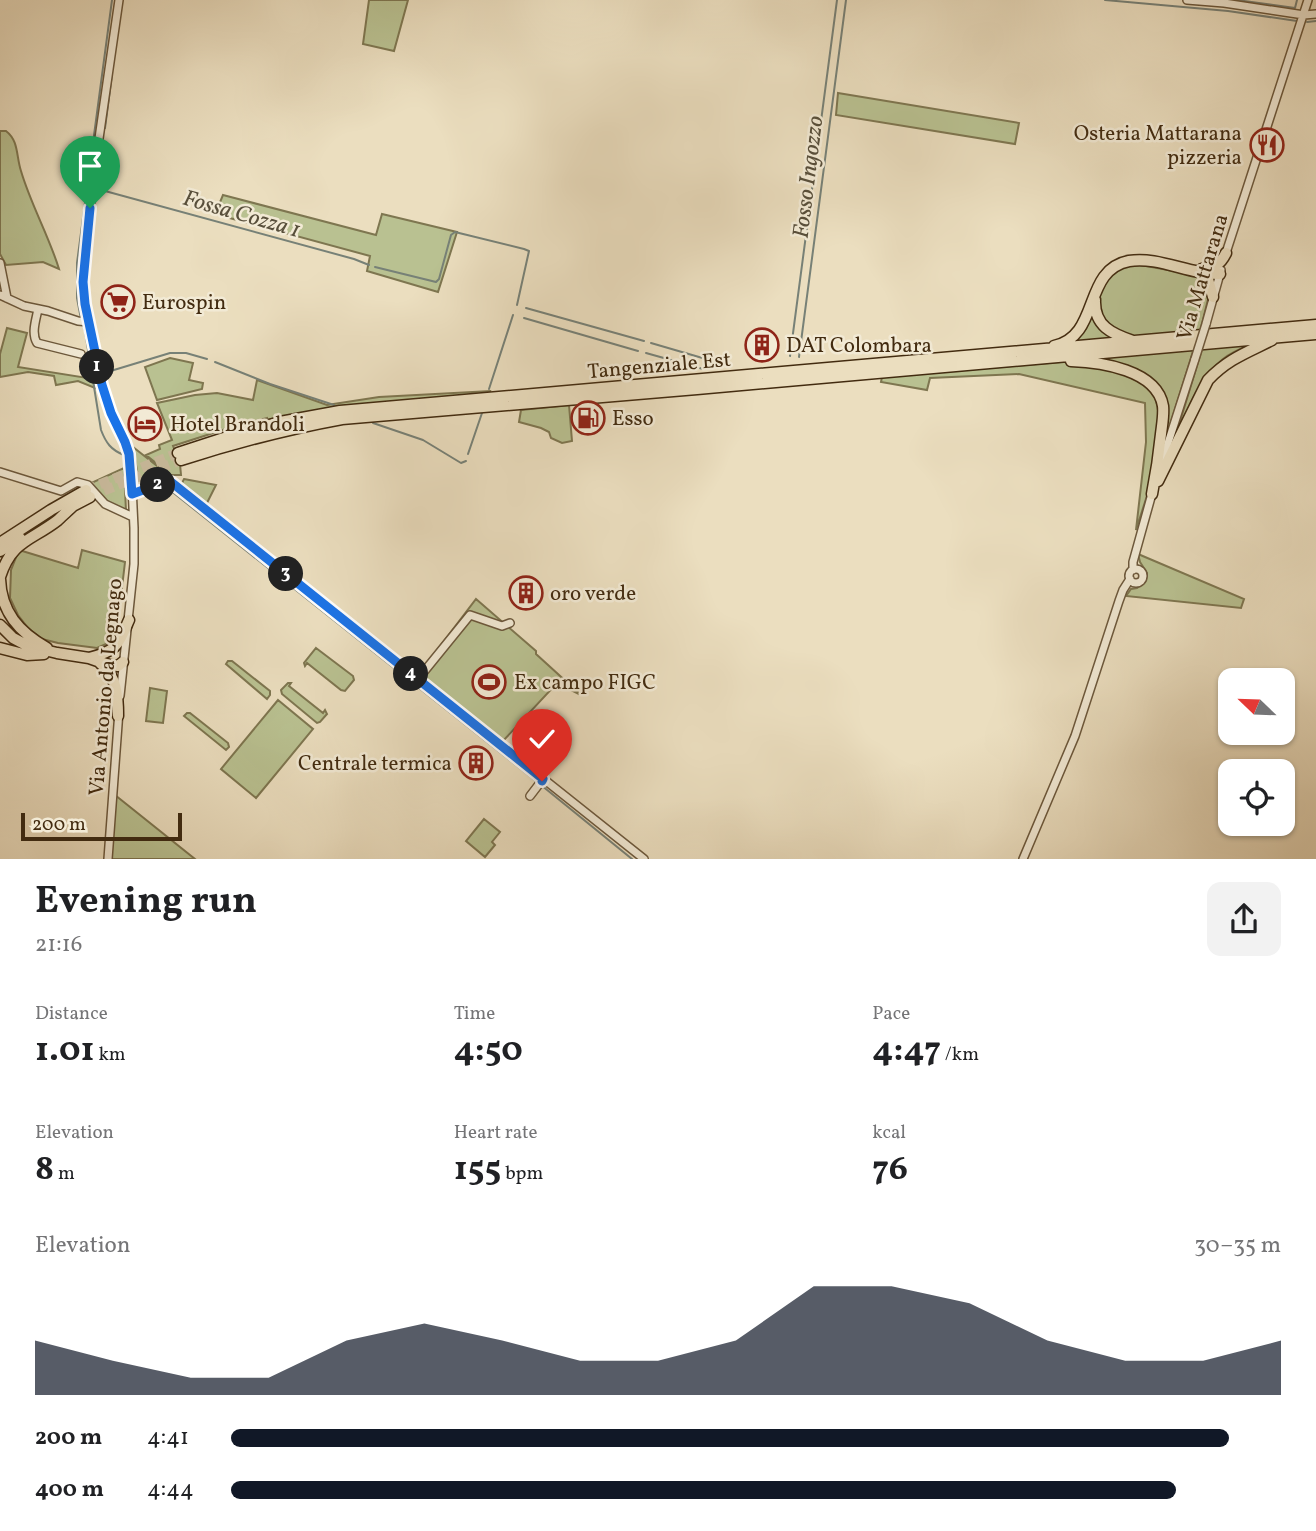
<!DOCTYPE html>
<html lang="en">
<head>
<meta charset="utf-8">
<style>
	:root { --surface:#fff; --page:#f2f2f2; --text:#202124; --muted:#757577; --accent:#111827 }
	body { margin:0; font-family:Vollkorn,serif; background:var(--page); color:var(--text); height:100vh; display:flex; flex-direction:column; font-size:26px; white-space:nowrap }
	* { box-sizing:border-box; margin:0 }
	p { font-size:23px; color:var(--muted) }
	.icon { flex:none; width:38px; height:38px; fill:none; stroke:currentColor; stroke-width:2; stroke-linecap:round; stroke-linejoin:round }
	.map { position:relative; height:859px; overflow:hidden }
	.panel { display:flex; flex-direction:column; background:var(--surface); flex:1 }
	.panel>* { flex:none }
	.needle { width:46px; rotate:293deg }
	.controls { position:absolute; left:1218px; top:668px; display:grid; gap:14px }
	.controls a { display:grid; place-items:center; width:77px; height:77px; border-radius:14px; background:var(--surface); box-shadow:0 2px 5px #0004; font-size:35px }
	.scale { position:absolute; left:21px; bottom:18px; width:161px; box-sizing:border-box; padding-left:7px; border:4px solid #422b10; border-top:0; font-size:19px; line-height:24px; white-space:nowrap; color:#422b10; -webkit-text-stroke:5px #f2ead5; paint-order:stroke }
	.pin { position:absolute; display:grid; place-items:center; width:60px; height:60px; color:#fff; margin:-72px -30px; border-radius:50% 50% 50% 0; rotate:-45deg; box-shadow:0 0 7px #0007 }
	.pin .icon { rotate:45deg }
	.km { position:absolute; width:35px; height:35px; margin:-18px; border-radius:50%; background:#222; color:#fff; font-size:19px; line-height:35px; text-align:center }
	.round { display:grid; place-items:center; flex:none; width:74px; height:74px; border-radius:14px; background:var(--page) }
	.headline { display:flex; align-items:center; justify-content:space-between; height:119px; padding:0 35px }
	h1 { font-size:38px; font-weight:700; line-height:52px }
	.metrics { display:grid; grid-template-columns:repeat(3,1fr); gap:10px; height:119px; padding:7px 35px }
	.metrics div { display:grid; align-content:center }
	.metrics b { font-size:35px; font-weight:700 }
	.metrics small { font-size:19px; font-weight:400 }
	.metrics p { font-size:19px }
	.chart { height:196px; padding:14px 35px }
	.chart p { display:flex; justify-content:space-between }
	.chart svg { width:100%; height:126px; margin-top:7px; fill:var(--accent); opacity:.7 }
	ul { padding:0 35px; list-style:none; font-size:23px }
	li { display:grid; grid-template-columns:112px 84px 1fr; align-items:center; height:52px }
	li i { height:18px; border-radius:9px; background:var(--accent) }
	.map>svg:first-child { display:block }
	.green { fill:#b9c191; stroke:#7e7650; stroke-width:2 }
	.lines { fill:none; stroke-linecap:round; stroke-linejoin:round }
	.stream { stroke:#778177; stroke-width:2 }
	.highway-tunnel { stroke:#c9ba9c; stroke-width:10; stroke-dasharray:10 5; stroke-linecap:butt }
	.minor-casing { stroke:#6c583c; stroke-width:10 }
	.highway-casing { stroke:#422b10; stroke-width:13 }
	.minor { stroke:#f2ead5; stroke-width:7 }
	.highway { stroke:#ebdebf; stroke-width:10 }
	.minor-bridge-casing { stroke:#6c583c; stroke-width:10; stroke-linecap:butt }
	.minor-bridge { stroke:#f2ead5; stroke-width:7 }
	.route-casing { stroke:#fff; stroke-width:14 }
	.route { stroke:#1a73e8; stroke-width:9 }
	.labels { text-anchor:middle; stroke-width:5; stroke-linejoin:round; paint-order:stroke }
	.poi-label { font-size:21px; fill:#422b10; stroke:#f2ead5; text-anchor:start }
	.street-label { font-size:21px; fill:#422b10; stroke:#f2ead5 }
	.water-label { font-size:23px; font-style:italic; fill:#584f3b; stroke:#f2ead5 }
</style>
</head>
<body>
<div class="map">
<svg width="1316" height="859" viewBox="0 0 1316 859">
	<rect width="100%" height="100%" fill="#ebdebf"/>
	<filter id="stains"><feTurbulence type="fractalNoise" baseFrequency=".00286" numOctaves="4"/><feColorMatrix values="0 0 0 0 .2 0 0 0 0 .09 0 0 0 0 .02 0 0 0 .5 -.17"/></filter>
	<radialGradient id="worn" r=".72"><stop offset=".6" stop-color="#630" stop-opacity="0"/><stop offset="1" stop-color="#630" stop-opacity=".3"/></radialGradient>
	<!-- green -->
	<path class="green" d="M369,0h39l-14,51 -31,-7z
		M838,93l181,30 -4,21 -179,-29z
		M0,131h6c13,10 10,25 15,40 10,34 28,65 38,98l-16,-7 -37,3 -6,-11z
		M223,195l153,40 6,-21 75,18 -19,60 -71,-21 3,-15 -155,-42z
		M1135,264l66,12 8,19 -9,37 -69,5 -11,-3 -16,-13 -7,-23 16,-28z
		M1092,313l21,25 -38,5 -2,-3z
		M7,328l20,5 -9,34 76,12 1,9 -17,-7 -22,4 -2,-9 -26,-4 -28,5v-23z
		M1252,344c-10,4 -20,8 -29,15 -28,22 -39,61 -52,92l32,-105z
		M1194,348l-32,103 -3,-60 -45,-28 -5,-3v-3z
		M170,358l23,5 -4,17 14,3 -1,6 -45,11 -12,-33z
		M1073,361l37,7 34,15 12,16 2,11 1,17 -6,50 -17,53 10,-88 -1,-39 -126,-29 -89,4 -3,12 -46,-8 1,-5z
		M257,380l70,25 52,-8 111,-6 -1,3 -157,14 -65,12v-2l-35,9 -59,19 7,18 1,11h-10l-25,-20 14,-6 -1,-4 13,-5 -15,-37 38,-8 22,-2 36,7z
		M569,405l3,36 -10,2 -11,-5 -2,-6 -8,-4 -22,-6 2,-12z
		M133,447l33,26c-8,4 -16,9 -25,6l-4,-8z
		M124,468l2,43 -19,-9 -18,-18z
		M184,479l32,6 -10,20 -23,-19 -1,-3z
		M19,550l59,18 4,-18 43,12 -8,68 -4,11 -16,7 -39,-5 -16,-4 -14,-11 -10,-13 -8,-17 1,-28z
		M1138,554l106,45 -3,9 -115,-12 5,-7 6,-1 8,-6 2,-9 -7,-11z
		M476,599l60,52v3l45,41 -24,-12 -54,58 -85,-62 1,-5z
		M316,648l37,28 1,4 -9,11 -4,-1 -34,-27 -2,3 -1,-3z
		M228,661h4l38,30v4l-3,4 -41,-35z
		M288,683h3l-2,3 34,27 2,-3 2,4 -7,8 -3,1 -35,-29 -1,-4z
		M150,688l17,3 -4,32 -17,-2z
		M278,700l35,29 -57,69 -35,-29z
		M187,713h3l38,30 1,4 -3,3 -42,-34z
		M115,795l80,64h-85z
		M484,819l16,13 -8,10 3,3 -10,12 -19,-16z"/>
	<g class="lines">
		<!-- stream -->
		<path class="stream" d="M1105,0l123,11 69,10
			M1237,0l58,8 2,-8
			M1307,22l9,-1
			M105,128l7,-54
			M99,164l4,-23
			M98,177l-1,9 3,3
			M105,191l249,68 15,6
			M375,267l61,15 3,-3 12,-44 4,-3 69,17 5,2 -12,54
			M526,308l118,33
			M524,318l114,33
			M81,319l-4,-21v-35l35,-263
			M84,325l17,105c5,13 10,20 23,25
			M651,343l72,21
			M646,353l57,16
			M790,356l47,-356
			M799,357l47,-357
			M215,362l55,22 64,21
			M104,373l66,-20h16l21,6
			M489,389l24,-74
			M373,423l50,17 38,23 5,-2
			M468,454l14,-41
			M170,490l366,291
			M541,785l91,74"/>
		<!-- highway-tunnel -->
		<path class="highway-tunnel" d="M86,490l92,-37
			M90,496l91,-36"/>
		<defs>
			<path id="minor" d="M119,0l-25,173 -11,109 2,22 17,81 9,28 14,29 6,24 3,62v36l-14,132
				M1187,0l37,3 80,12 12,-1
				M1225,256l83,-256
				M0,263l7,35
				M0,295l24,11 24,5 30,10 11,1
				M38,309c-2,11 -7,24 -1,34l44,11
				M1206,324l15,-54
				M1160,468l35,-109
				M0,472l61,19 16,-9 11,3 17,19 28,13
				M132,494l33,-12h6l473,377
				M1129 576a7 7 0 1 1 14 0a7 7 0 1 1-14 0Z
				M1133,570v-8l20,-72
				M418,679l52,-64 32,11 8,-3
				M530,796l13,-17
				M108,859l11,-148
				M1023,859l52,-123 44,-135 4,-11 7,-11"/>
			<path id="highway" d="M1202,269c13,-2 18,-4 24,-16
				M1202,273l6,6 5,18
				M1095,300c-1,26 17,34 38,41
				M1054,346c47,-10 28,-76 75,-85 30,-5 61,14 91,13
				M1071,361c30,1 86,9 92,45 1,9 -1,19 -2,28 -2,20 -5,40 -9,60
				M178,453l46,-15 56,-16 60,-11 976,-86
				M181,460c53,-17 106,-31 161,-41l355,-30 619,-55
				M1158,481l50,-101c20,-21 38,-27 64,-40
				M69,508l21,-11
				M3,541l48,-31 35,-20
				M0,551l20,-13
				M0,577c12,-37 31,-36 58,-57 5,-5 11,-10 16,-15
				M0,579c1,33 19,53 47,69
				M0,625l13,13 15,8 29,7 32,5 20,7 9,1 5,-4
				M0,648l27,7 17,-1
				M89,658c28,-7 29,-13 40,-38
				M100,663c17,13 18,33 18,53"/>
		</defs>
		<!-- minor casing -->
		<use href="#minor" class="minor-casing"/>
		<!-- highway casing -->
		<use href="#highway" class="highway-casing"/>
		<!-- minor -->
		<use href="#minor" class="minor"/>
		<!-- highway -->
		<use href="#highway" class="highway"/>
		<defs>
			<path id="minor-bridge" d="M1195,359l11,-35"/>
		</defs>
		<!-- minor-bridge casing -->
		<use href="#minor-bridge" class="minor-bridge-casing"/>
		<!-- minor-bridge -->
		<use href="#minor-bridge" class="minor-bridge"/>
	</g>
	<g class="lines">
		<defs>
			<path id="route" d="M90,208l-7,74 2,22 17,81 9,28 14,29 4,12 3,40 33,-12h6l372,297 -1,2"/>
		</defs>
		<!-- route casing -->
		<use href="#route" class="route-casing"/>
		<!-- route -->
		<use href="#route" class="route"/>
	</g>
	<!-- icons -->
	<defs>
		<symbol id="restaurant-ring" viewBox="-11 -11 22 22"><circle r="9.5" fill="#f2ead5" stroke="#8f2418" stroke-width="1.5"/><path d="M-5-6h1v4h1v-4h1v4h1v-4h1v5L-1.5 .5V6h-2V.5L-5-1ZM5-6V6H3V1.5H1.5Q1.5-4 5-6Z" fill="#8f2418"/></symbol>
		<symbol id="supermarket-ring" viewBox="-11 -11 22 22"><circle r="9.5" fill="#f2ead5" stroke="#8f2418" stroke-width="1.5"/><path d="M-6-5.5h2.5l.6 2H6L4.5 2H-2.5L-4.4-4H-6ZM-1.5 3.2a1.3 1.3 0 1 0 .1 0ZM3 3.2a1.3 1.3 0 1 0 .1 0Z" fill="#8f2418"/></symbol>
		<symbol id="building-ring" viewBox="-11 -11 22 22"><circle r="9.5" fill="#f2ead5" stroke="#8f2418" stroke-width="1.5"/><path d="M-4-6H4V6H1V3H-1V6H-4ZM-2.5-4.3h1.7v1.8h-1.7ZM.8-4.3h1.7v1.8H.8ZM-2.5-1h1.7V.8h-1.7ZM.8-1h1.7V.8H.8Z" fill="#8f2418"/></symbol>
		<symbol id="fuel-ring" viewBox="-11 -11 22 22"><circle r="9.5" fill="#f2ead5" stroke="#8f2418" stroke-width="1.5"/><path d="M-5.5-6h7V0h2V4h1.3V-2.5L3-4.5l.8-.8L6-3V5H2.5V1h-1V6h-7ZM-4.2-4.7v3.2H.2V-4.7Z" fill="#8f2418"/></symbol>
		<symbol id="hotel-ring" viewBox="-11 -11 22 22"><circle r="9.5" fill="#f2ead5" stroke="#8f2418" stroke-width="1.5"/><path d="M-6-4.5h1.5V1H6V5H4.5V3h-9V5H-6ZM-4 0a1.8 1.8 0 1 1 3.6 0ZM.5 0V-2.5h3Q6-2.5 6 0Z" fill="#8f2418"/></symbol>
		<symbol id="stadium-ring" viewBox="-11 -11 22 22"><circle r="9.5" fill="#f2ead5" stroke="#8f2418" stroke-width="1.5"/><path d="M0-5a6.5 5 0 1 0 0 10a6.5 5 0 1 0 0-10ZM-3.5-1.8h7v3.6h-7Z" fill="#8f2418"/></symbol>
	</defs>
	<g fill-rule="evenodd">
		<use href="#restaurant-ring" x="1248" y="126" width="38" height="38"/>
		<use href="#supermarket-ring" x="99" y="283" width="38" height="38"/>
		<use href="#building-ring" x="743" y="326" width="38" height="38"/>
		<use href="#fuel-ring" x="569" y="399" width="38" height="38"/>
		<use href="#hotel-ring" x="126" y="405" width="38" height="38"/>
		<use href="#building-ring" x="507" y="574" width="38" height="38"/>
		<use href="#stadium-ring" x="470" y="663" width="38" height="38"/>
		<use href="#building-ring" x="457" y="744" width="38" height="38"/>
	</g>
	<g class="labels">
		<!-- poi labels -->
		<g class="poi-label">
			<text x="1242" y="140" text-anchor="end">Osteria Mattarana<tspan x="1242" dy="24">pizzeria</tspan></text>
			<text x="142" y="309">Eurospin</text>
			<text x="786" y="352">DAT Colombara</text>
			<text x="612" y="425">Esso</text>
			<text x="170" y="431">Hotel Brandoli</text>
			<text x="550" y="600">oro verde</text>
			<text x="514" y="689">Ex campo FIGC</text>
			<text x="452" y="770" text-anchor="end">Centrale termica</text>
		</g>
		<!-- street labels -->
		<g class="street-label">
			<text transform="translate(1202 277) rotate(-73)" y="7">Via Mattarana</text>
			<text transform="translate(659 365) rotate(-5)" y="7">Tangenziale Est</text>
			<text transform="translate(105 687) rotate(-85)" y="7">Via Antonio da Legnago</text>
		</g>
		<!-- water labels -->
		<g class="water-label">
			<text transform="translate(807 177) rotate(-83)" y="8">Fosso Ingozzo</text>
			<text transform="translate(242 213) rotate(16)" y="8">Fossa Cozza 1</text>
		</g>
	</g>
	<rect width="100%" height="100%" filter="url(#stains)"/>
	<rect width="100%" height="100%" fill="url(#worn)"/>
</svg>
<div class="controls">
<a><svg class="needle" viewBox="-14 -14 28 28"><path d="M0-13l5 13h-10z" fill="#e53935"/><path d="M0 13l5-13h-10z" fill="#757577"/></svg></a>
<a><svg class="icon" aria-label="locate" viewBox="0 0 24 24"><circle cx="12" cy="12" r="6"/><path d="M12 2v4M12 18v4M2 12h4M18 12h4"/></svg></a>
</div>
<div class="scale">200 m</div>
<div class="pin" style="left:90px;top:208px;background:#1e9e55"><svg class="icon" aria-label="arrive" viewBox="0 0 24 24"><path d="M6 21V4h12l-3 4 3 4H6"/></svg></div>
<div class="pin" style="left:542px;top:781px;background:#d93025"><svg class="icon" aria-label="check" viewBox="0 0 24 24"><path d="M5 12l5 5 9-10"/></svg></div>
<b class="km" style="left:97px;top:367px">1</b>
<b class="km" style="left:158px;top:485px">2</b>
<b class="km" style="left:286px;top:574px">3</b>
<b class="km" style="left:411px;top:674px">4</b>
</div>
<section class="panel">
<div class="headline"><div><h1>Evening run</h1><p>21:16</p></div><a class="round"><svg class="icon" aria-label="share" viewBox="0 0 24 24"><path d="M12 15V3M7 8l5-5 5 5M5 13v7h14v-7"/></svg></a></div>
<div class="metrics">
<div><p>Distance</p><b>1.01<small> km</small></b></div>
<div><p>Time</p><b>4:50</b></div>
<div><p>Pace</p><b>4:47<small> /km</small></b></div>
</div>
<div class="metrics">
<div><p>Elevation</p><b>8<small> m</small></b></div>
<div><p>Heart rate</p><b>155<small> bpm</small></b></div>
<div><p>kcal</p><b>76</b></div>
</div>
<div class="chart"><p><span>Elevation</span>30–35 m</p>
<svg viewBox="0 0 160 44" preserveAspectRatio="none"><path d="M0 44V25L10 32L20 38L30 38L40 25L50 19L60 25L70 32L80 32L90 25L100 6L110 6L120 12L130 25L140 32L150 32L160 25V44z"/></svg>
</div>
<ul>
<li><b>200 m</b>4:41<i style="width:95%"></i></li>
<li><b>400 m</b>4:44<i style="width:90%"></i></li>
</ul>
</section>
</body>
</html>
